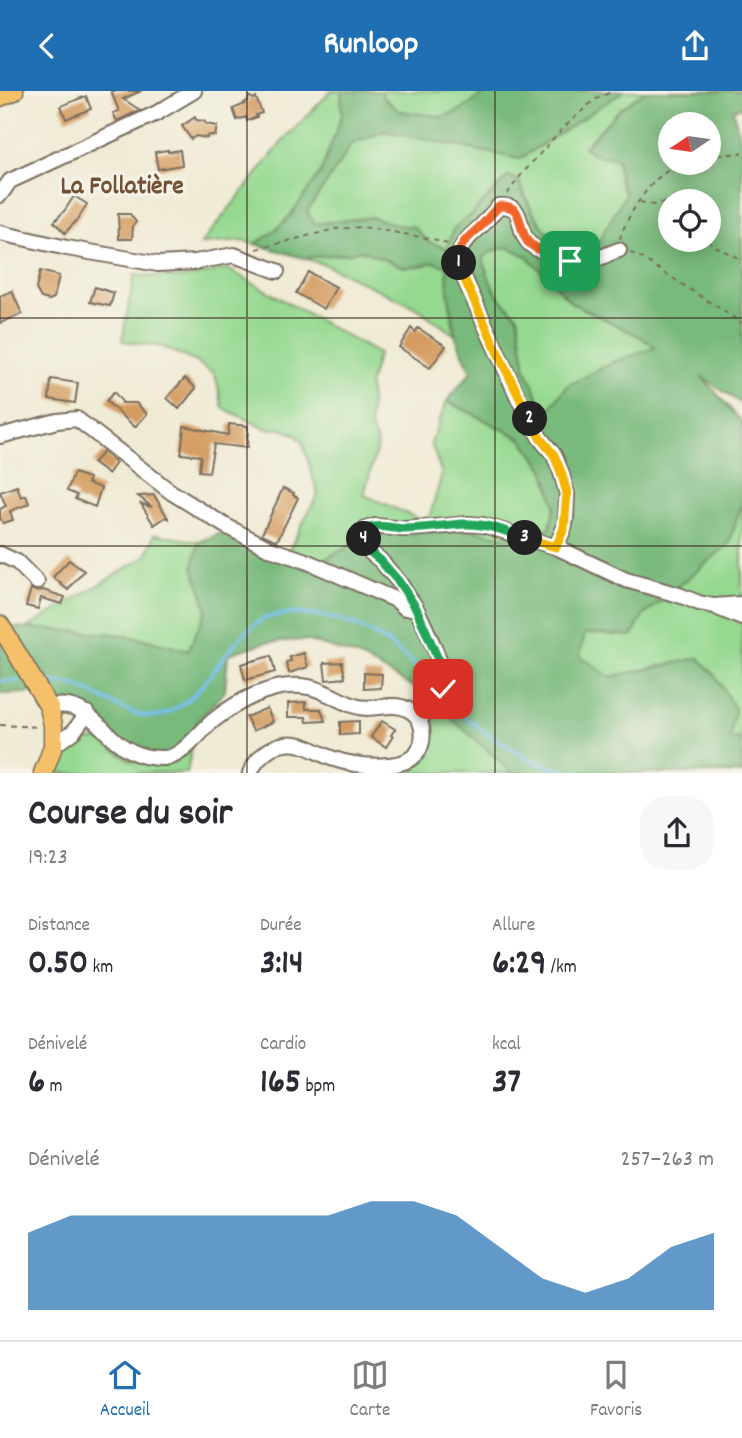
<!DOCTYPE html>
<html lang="fr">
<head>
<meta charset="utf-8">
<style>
	:root { --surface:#fff; --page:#f7f7f7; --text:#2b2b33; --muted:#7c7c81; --line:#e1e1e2; --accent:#1f6fb2 }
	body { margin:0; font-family:Dekko,sans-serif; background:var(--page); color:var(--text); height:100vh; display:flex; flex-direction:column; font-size:26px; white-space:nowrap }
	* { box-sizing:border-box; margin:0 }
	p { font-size:23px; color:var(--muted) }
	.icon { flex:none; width:38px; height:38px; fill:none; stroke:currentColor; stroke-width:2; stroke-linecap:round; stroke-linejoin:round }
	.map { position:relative; height:682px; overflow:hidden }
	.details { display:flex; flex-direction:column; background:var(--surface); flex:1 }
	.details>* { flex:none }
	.needle { width:46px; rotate:257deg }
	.buttons { position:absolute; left:658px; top:21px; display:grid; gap:14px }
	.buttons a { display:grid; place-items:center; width:63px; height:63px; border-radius:50%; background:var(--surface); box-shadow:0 4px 18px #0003; font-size:35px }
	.pin { position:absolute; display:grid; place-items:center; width:60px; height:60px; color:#fff; margin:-30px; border-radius:14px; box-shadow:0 4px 10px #0006 }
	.km { position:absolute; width:35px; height:35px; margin:-18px; border-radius:50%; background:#222; color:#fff; font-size:19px; line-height:35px; text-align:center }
	.round { display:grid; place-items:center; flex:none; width:74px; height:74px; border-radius:28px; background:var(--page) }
	.headline { display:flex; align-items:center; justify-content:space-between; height:119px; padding:0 28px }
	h1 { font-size:38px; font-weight:700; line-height:52px }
	.metrics { display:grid; grid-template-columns:repeat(3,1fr); gap:10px; height:119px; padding:7px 28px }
	.metrics div { display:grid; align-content:center }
	.metrics b { font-size:35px; font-weight:700 }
	.metrics small { font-size:19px; font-weight:400 }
	.metrics p { font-size:19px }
	.chart { height:196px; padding:14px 28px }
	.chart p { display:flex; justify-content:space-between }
	.chart svg { width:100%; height:126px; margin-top:7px; fill:var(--accent); opacity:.7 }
	header { display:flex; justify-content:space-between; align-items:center; height:91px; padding:0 28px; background:var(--accent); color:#fff; font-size:32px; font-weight:700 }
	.tabs { display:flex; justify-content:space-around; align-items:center; height:98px; border-top:2px solid var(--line); background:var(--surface); font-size:19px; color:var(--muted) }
	.tabs a { display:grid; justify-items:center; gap:4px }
	.tabs .on { color:var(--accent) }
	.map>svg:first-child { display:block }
	.green { fill:#95d991; stroke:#688258; stroke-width:2 }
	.forest { fill:#78b97b; stroke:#5a724c; stroke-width:2; fill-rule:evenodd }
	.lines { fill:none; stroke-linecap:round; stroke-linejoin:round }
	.stream { stroke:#75bfee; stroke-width:3.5 }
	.building { fill:#d49c60 }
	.minor-casing { stroke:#7a6e5e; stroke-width:18 }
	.major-casing { stroke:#7a6e5e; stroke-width:21 }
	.path { stroke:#7a6e5e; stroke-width:2; stroke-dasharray:5 5; stroke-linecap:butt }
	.minor { stroke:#fff; stroke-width:14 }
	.major { stroke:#f4c16a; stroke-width:18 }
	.split-1-casing { stroke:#fff; stroke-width:14 }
	.split-2-casing { stroke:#fff; stroke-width:14 }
	.split-3-casing { stroke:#fff; stroke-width:14 }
	.split-4-casing { stroke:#fff; stroke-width:14 }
	.split-5-casing { stroke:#fff; stroke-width:14 }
	.split-1 { stroke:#f0652b; stroke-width:9 }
	.split-2 { stroke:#f5b400; stroke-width:9 }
	.split-3 { stroke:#f5b400; stroke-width:9 }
	.split-4 { stroke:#22a559; stroke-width:9 }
	.split-5 { stroke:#22a559; stroke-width:9 }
	.grid { fill:none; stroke:#3b2a1e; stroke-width:2; stroke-opacity:0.55 }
	.labels { text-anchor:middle; stroke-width:6; stroke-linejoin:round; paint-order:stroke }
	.neighbourhood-label { font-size:26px; font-weight:bold; fill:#715235; stroke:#f7f3e8 }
</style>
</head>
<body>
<header><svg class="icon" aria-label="back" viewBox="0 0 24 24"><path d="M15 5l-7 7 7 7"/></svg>Runloop<svg class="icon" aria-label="share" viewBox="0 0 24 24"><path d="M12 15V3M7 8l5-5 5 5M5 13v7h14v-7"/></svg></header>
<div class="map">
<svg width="742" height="682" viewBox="0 0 742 682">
	<rect width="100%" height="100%" fill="#f7f3e8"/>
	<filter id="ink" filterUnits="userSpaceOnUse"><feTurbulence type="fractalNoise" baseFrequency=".0143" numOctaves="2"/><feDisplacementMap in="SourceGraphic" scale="14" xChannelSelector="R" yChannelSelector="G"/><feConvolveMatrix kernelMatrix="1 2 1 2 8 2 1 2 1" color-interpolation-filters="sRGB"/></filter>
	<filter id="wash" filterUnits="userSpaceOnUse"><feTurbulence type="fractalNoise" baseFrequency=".00686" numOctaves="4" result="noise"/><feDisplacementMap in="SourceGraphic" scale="28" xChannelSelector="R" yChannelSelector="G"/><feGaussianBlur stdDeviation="1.57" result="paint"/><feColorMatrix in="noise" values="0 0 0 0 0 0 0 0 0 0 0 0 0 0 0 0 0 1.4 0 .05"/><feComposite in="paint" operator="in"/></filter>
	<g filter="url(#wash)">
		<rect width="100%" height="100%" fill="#f0ebd5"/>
		<!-- green -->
		<path class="green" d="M331,0h10l1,24 -21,57 -31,44 -19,18 -16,10 -12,-3 -42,3 82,-103z
			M381,0h106l-24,18 -20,8 -44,-6 -16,-14z
			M624,0h21l-26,19 -35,37 9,7 24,5 3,24 6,11 -21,36 -8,19 -15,4 -25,-12 -11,-10 -16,-25 -11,-25 -10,-5 -39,40 -16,12 -7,20 -19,-6 -14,-15 -19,-2 -22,-8 -59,7 -7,-13 35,-51 9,-16 34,-13 135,28z
			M508,156l19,9 45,47 69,34 15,11 -42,14 -69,53 -10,-26 -9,-18 -8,-55 -17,-16 -14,-22 -4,-22 12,-6z
			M361,159l59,16 14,-4 13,5 1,23 7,45 -38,-27 -91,-43 -23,-7 48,-5z
			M228,178l150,85 -9,31 2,15 -1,26 8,18 -14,51 64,28 14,-49 -11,-31 16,-42 75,38 22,30 11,36 -5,23 -36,11 -90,-6 -53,1 -64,35 -19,-7 -1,-8 31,-60 -16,-53 -9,-8 -12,-4h-15l-43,-21 -8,-34 -21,-13 -32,-14 -40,-6 12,-66 47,3z
			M742,411v237l-12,2 -31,-83 -89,19 -31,-21 6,-23 47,3 11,-20 86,-72z
			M155,443l44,8 -6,24 14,43 -19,42 -41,-11 -32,-6 -88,-6 119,-72z
			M421,600l92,82h-101l15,-18 8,-31z
			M99,648l33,22 59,-10 -4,22h-137l23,-31z"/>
		<!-- forest -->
		<path class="forest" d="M341,0h40l2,6 16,14 44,6 20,-8 24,-18h137l-104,68 -135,-28 -34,13 -9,16 -35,51 7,13 59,-7 22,8 19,2 14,15 19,6 7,-20 16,-12 39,-40 10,5c5,18 22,50 38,60 7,5 17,8 25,12l15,-5 8,-18 21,-36 -6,-11 -3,-24 -24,-5 -9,-7 35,-37 26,-19h97v16l-9,3 9,36v258l-41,-28 41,46v80l-13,42 -86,72 -11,20 -47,-3 -5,23 30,21 89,-19 16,17 20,34 -5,31 12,-1v34h-229l-92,-82 -61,-34 -54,-17 -39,2 -39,12 -3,37 -29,33 -5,27 -28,15 -31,-5 -33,-22 -48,-47 -51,2v-68l115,8 32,6 41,11 19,-42 -14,-43 6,-24 25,-10 33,18 50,19 64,-35 53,-1 48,-3 42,9 36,-11 5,-23 -11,-36 -22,-30 -75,-38 24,-29 -16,-37 -7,-45 -1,-23 -13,-5 -14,4 -16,1 -43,-17 -10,3 -48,5 -48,-14 16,-10 19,-18 31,-44 21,-57zM670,33h39v39h-39zM670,110h39v39h-39zM508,156l19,9 45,47 69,34 14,11 -41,14 -47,24 -22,29 -10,-26 -9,-18 -8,-55c-22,-20 -29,-31 -35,-59l12,-7z"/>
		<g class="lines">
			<!-- stream -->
			<path class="stream" d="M0,590h18
				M51,592c6,1 14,0 21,2 26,7 63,38 90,30 34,-11 53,-49 75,-74 5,-5 18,-17 24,-21 10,-5 31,-7 42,-6 55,2 96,32 132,72
				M444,607c28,26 60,51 96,65 10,4 21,7 32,10"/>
		</g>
		<g id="blocks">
			<!-- building -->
			<path class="building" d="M111,0h30l-18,8 17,11 -23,11 -4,-8 6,-2z
				M86,5l5,13 -25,10 -5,-13z
				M249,5l5,3 2,-1 6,15 -6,2 1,2 -10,4 -1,-4 -9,3 -4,-11 12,-5 -1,-1 4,-2z
				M195,26l1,3 8,1 2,3 11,2 -2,10 -7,-1 -1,3 -11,-2 -5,3 -9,-13z
				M168,59v2l12,-2 2,15 -24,4 -3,-17z
				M74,105l13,8 -9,15 -13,14 -11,-11 11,-12z
				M118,123h12l6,8 -3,4 -1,13h-13z
				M40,180l19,5 -5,22 -5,2 -8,-2 -5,-9z
				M308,181l28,15 -12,22 -28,-16z
				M95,196l19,6 -4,13 -20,-4z
				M12,200l10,23 -22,9v-27z
				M411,237l4,4 3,-4 28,18 -16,22 -31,-21z
				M185,287l11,10 -17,21 -12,-11z
				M51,288l27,4 -3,20 -26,-4z
				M114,301l8,10v1h14l11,11 -12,13 -29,-26z
				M229,333l19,2 -1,22 -33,-4 -5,28 -10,-1 2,-15 -20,-2 3,-28 44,9z
				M103,361l13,11 -8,11 -15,-11z
				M74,382l15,5 -2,5 14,5 -6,19 -20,-8 2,-4 -10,-4z
				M17,395l4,11 5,-2 3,9 -19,7 3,9 -10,3 -3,-5v-9l6,-3 -6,-14z
				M283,397l11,5 -1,2 5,3 -21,43 -15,-7z
				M154,404l14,23 -2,-1 -12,8 -13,-21 11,3 -14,-11z
				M69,469l15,11 -16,19 -15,-13z
				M31,498l4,2 8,-1 22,7 -3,7 -21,-6 -3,11 -12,-3z
				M304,562l4,14 -19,6 -3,-11 5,-1 -1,-4z
				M271,565l4,16 -30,8 -4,-16z
				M342,571l3,16 -19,2 -2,-17z
				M364,582l18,1 -1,14 -17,1z
				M306,611v7h15l4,12 -18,1 -1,-5h-18v-14z
				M267,617l6,14 -20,9 -7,-14z
				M359,630v13l-19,1v-13z
				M382,630l13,8 -4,6 2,1 -7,11 -15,-10z"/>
		</g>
	</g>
	<g filter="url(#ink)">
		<use href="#blocks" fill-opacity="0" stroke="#7a6e5e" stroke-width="2"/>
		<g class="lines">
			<defs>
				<path id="minor" d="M0,104l10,-14 147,-68 37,-22
					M0,142l67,15 91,16 37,-2 39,-7 43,16
					M0,345l57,-15 20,-2 94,73 53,33 46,24 36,12 90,39 9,8h11c8,17 32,63 27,80 -3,12 -16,23 -24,32
					M556,456l8,-19 2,-9 1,-25 -6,-22 -7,-17 -14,-17 -20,-36 -60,-133c-4,-22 5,-28 20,-42 7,-6 12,-14 19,-21 29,-2 15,24 31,38 9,8 41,19 52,19 11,0 26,-10 37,-13
					M0,463l17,8 20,20
					M416,517l-17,-26 -19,-22 -11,-9 -5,-14 2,-8 9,-3 29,3 43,-3 20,-2 16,1 73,22 70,33 53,15 20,8 15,3 28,-2
					M718,517l24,10
					M49,616c42,-10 52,31 84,45 9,5 21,6 31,6 18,0 36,-27 50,-38 22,-18 57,-37 87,-34 20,1 35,14 54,20 17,6 36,-5 52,3 16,7 19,27 12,41 -13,23 -66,16 -88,8 -10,-4 -20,-10 -30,-13 -22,-6 -42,8 -51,28
					M53,655l21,-15 13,-18"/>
				<path id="major" d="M0,6l14,-6
					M0,534l49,82 4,18v21l-4,12 -6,15"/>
			</defs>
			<!-- minor casing -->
			<use href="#minor" class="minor-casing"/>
			<!-- major casing -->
			<use href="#major" class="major-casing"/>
			<!-- path -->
			<path class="path" d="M709,65l33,-3
				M507,103l15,-20 39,-44 33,-30 19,-9
				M640,111l13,3 29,-7 4,3
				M620,148c5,-19 26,-53 42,-64 7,-6 16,-10 25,-12
				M709,148l3,6 30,15
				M257,158l78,-20 28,-2 70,12 17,6
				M630,162l7,2 105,68
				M0,634l38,2"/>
			<!-- minor -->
			<use href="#minor" class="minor"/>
			<!-- major -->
			<use href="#major" class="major"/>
		</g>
	</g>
	<g class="lines" filter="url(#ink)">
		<defs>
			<path id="split-1" d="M459,172c-2,-21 11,-26 24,-39 5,-6 10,-12 16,-18 26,-2 17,20 29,36 8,9 31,15 42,19"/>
			<path id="split-2" d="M459,172l1,6 37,82 33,68"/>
			<path id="split-3" d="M525,447l31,9 8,-19 3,-35 -6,-21 -7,-17 -14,-17 -10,-19"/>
			<path id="split-4" d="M364,448l2,-10c13,-5 24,-1 38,0 21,0 41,-4 61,-5 20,-1 41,7 60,14"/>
			<path id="split-5" d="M364,448l5,12 11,9 19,22 17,26 27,63v18"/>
		</defs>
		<!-- split-1 casing -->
		<use href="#split-1" class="split-1-casing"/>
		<!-- split-2 casing -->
		<use href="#split-2" class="split-2-casing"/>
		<!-- split-3 casing -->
		<use href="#split-3" class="split-3-casing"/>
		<!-- split-4 casing -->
		<use href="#split-4" class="split-4-casing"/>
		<!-- split-5 casing -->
		<use href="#split-5" class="split-5-casing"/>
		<!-- split-1 -->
		<use href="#split-1" class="split-1"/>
		<!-- split-2 -->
		<use href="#split-2" class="split-2"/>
		<!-- split-3 -->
		<use href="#split-3" class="split-3"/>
		<!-- split-4 -->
		<use href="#split-4" class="split-4"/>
		<!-- split-5 -->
		<use href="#split-5" class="split-5"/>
	</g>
	<!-- grid -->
	<path class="grid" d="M247,0v682M495,0v682M0,227h742M0,455h742"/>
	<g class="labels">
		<!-- neighbourhood labels -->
		<g class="neighbourhood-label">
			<text x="122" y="102">La Follatière</text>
		</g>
	</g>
</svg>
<div class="buttons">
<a><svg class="needle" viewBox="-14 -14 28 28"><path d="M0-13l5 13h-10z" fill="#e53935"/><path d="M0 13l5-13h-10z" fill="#7c7c81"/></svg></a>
<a><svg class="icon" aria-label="locate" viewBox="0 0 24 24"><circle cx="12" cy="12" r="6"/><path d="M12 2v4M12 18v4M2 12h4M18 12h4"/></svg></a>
</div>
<div class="pin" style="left:570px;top:170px;background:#1e9e55"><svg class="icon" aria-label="arrive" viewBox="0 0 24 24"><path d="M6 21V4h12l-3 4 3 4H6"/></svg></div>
<div class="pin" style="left:443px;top:598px;background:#d93025"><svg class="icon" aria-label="check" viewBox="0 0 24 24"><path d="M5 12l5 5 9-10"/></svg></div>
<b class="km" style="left:459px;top:172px">1</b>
<b class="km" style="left:530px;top:328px">2</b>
<b class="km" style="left:525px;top:447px">3</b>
<b class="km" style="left:364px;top:448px">4</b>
</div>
<section class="details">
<div class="headline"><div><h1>Course du soir</h1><p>19:23</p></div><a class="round"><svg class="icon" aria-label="share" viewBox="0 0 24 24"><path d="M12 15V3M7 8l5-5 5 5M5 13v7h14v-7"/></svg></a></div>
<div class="metrics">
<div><p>Distance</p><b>0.50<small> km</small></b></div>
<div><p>Durée</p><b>3:14</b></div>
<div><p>Allure</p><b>6:29<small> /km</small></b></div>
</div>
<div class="metrics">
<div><p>Dénivelé</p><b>6<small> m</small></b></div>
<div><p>Cardio</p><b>165<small> bpm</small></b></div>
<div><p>kcal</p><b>37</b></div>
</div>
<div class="chart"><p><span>Dénivelé</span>257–263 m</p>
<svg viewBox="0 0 160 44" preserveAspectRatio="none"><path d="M0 44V17L10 11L20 11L30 11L40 11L50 11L60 11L70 11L80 6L90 6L100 11L110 22L120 33L130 38L140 33L150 22L160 17V44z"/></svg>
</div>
</section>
<nav class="tabs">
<a class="on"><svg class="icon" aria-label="home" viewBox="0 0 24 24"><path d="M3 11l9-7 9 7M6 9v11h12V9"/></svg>Accueil</a>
<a><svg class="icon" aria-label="map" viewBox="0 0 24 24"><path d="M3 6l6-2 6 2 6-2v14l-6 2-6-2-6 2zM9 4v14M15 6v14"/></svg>Carte</a>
<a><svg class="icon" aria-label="saved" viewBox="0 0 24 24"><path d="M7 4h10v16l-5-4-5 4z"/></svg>Favoris</a>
</nav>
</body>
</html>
